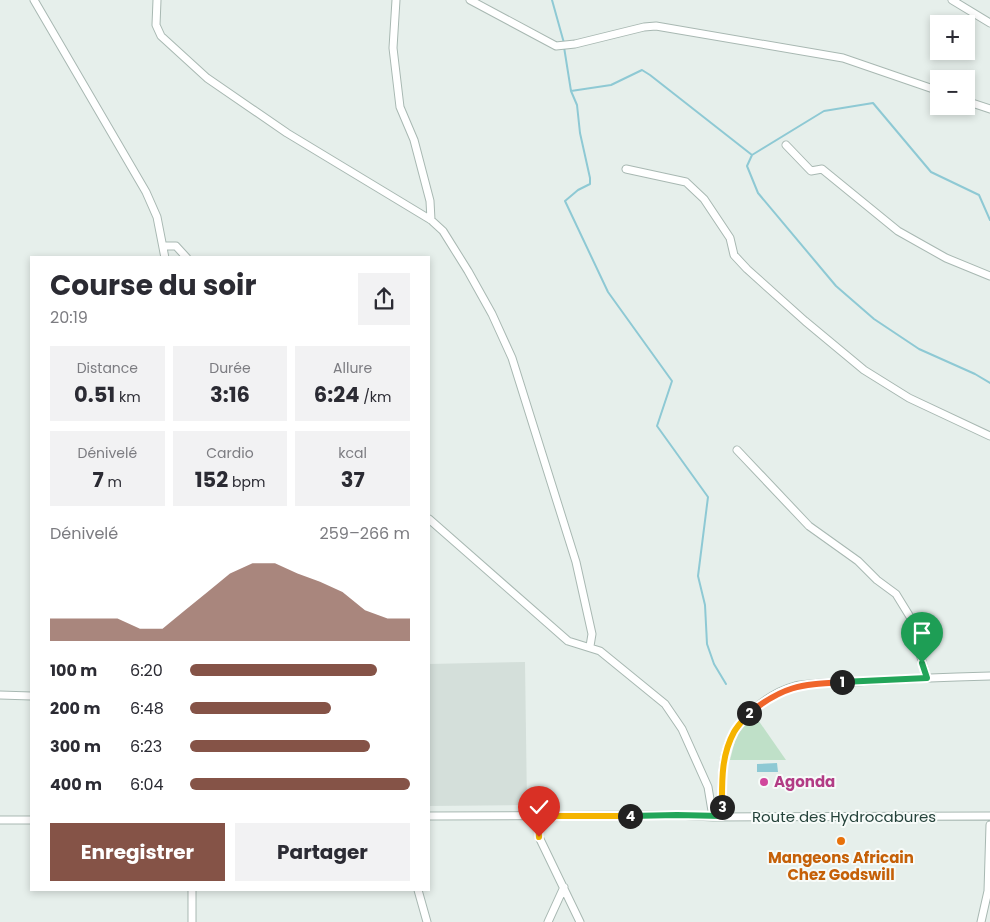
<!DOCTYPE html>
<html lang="fr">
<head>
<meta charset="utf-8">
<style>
	:root { --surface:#fff; --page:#f2f2f3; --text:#2b2b33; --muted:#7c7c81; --accent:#855347 }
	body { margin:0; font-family:Poppins,sans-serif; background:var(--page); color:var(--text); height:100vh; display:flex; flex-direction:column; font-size:19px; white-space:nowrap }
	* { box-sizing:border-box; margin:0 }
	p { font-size:16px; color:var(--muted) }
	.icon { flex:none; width:28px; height:28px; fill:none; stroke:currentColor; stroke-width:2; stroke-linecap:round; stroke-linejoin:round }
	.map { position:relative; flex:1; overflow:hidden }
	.side { position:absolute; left:30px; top:256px; width:400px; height:635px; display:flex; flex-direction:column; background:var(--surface); border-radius:0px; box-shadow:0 2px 8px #0003 }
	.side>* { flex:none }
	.buttons { position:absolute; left:930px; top:15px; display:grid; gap:10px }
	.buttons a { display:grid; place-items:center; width:45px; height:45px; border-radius:0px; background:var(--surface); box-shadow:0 2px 8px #0003; font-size:25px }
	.pin { position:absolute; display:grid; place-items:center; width:42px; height:42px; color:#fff; margin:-51px -21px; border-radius:50% 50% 50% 0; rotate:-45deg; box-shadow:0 0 5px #0007 }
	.pin .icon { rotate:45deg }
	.km { position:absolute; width:25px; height:25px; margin:-12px; border-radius:50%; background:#222; color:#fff; font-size:14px; line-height:25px; text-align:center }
	.round { display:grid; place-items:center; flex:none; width:52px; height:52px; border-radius:0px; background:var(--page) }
	.headline { display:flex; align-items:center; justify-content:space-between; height:85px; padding:0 20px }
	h1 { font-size:28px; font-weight:700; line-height:38px }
	.stats { display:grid; grid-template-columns:repeat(3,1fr); gap:8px; height:85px; padding:5px 20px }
	.stats div { display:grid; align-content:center; border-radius:0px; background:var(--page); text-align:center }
	.stats b { font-size:21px; font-weight:700 }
	.stats small { font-size:14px; font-weight:400 }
	.stats p { font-size:14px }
	.chart { height:140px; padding:10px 20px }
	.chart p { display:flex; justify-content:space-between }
	.chart svg { width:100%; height:90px; margin-top:5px; fill:var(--accent); opacity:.7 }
	.button { display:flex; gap:10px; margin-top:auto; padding:10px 20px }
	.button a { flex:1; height:58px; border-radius:0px; background:var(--accent); color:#fff; font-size:20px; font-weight:700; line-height:58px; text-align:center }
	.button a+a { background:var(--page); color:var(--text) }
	ul { padding:0 20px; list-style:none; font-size:16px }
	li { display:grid; grid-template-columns:80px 60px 1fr; align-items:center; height:38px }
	li i { height:12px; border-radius:6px; background:var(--accent) }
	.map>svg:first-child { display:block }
	.built { fill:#d4dfda }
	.green { fill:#bfe0c8 }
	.water { fill:#8ec9d4 }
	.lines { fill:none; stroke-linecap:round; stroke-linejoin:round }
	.stream { stroke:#8ec9d4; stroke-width:2 }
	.street-casing { stroke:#a8b8b2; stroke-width:9 }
	.street { stroke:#fff; stroke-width:7 }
	.split-1-casing { stroke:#fff; stroke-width:10 }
	.split-2-casing { stroke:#fff; stroke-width:10 }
	.split-3-casing { stroke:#fff; stroke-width:10 }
	.split-4-casing { stroke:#fff; stroke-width:10 }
	.split-5-casing { stroke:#fff; stroke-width:10 }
	.split-1 { stroke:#22a559; stroke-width:6 }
	.split-2 { stroke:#f0652b; stroke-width:6 }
	.split-3 { stroke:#f5b400; stroke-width:6 }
	.split-4 { stroke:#22a559; stroke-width:6 }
	.split-5 { stroke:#f5b400; stroke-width:6 }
	.hotel-dot { fill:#d1479c; stroke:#f7fbf9; stroke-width:2 }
	.food-dot { fill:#e8710a; stroke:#f7fbf9; stroke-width:2 }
	.labels { text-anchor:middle; stroke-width:4; stroke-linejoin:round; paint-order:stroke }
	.hotel-label { font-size:15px; font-weight:bold; fill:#b23c85; stroke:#f7fbf9; text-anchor:start }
	.street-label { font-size:15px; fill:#24423a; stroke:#f7fbf9 }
	.food-label { font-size:15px; font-weight:bold; fill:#c56008; stroke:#f7fbf9 }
</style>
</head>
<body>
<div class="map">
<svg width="990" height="922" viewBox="0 0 990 922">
	<rect width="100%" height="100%" fill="#e6efeb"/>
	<!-- built -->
	<path class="built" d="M525,662l2,143 -98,1v-142z"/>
	<!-- green -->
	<path class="green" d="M750,716l6,1 30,43h-56l7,-27z"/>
	<!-- water -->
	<path class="water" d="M777,763l1,9h-21v-8z"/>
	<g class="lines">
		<!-- stream -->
		<path class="stream" d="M552,0l12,43
			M564,47l7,44 40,-6 31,-15 8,5 102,80
			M571,91l6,14 3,28 10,45v6l-12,6 -13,11 43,91 64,89 -15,45 51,71 -10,79 7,29 2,39 7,20 12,20
			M990,220l-11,-25 -48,-23 -58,-69 -49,8 -72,44 -5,11 11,27 78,93 38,33 45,30 56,25 15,9"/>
		<defs>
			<path id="street" d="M34,0l112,192 11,25 8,41
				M157,0l-1,25 5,11 46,42 80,55 144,87 12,11 25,40 24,43 20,44 64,204 16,72 -2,12
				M396,0l-3,48 7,59 14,33 16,61 1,19
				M470,0l86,46 19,-2 69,-17 12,-1 187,32 96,33
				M952,0l38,23
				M966,101l24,8
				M786,145l25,26 11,-2 76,62 48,27 44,18
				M626,169l60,13 18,17 26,39 4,17 13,14 58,52 59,49 45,28 81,38
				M163,246h13l11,12
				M737,450l72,76 49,35 19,19 19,14 27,44v6l-3,10 7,24
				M429,519l139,122 32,10 65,53 17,25 26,58 5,30
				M0,695l31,1
				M429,816l248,-1 36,2 277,-1
				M538,816l1,21 41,85
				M722,816c0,-28 -3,-61 13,-85 13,-20 37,-39 60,-45 20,-4 42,-3 61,-4 45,-3 89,-5 134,-6
				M0,820h31
				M418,890l9,32
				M192,922v-32
				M548,922l16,-35
				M981,922l7,-31 2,-66"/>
		</defs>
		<!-- street casing -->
		<use href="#street" class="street-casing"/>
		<!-- street -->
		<use href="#street" class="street"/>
	</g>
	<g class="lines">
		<defs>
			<path id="split-1" d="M842,682l85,-4 -5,-15"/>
			<path id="split-2" d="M749,713c35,-27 49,-28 93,-31"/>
			<path id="split-3" d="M722,807c0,-26 -1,-51 12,-75 4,-7 10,-13 15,-19"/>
			<path id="split-4" d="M630,816l47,-1 45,1v-9"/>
			<path id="split-5" d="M539,837l-1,-21h92"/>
		</defs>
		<!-- split-1 casing -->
		<use href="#split-1" class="split-1-casing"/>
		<!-- split-2 casing -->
		<use href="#split-2" class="split-2-casing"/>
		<!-- split-3 casing -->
		<use href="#split-3" class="split-3-casing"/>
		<!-- split-4 casing -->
		<use href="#split-4" class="split-4-casing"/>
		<!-- split-5 casing -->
		<use href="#split-5" class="split-5-casing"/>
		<!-- split-1 -->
		<use href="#split-1" class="split-1"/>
		<!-- split-2 -->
		<use href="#split-2" class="split-2"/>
		<!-- split-3 -->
		<use href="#split-3" class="split-3"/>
		<!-- split-4 -->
		<use href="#split-4" class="split-4"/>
		<!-- split-5 -->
		<use href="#split-5" class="split-5"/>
	</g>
	<!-- markers -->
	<circle class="hotel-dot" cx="764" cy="782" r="5"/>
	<circle class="food-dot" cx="841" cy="841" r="5"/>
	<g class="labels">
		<!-- hotel labels -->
		<g class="hotel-label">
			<text x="774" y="787">Agonda</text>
		</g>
		<!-- street labels -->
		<g class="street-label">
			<text x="844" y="822">Route des Hydrocabures</text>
		</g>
		<!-- food labels -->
		<g class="food-label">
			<text x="841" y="863">Mangeons Africain<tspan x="841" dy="17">Chez Godswill</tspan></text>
		</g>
	</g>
</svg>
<div class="buttons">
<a>+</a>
<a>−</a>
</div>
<div class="pin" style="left:922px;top:663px;background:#1e9e55"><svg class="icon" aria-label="arrive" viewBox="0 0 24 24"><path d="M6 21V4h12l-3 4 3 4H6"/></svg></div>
<div class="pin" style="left:539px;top:837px;background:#d93025"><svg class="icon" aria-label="check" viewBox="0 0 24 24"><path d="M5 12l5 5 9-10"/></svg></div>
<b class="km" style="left:842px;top:682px">1</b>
<b class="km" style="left:749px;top:713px">2</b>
<b class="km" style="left:722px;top:807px">3</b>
<b class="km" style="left:630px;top:816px">4</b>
<section class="side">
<div class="headline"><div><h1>Course du soir</h1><p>20:19</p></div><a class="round"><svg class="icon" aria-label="share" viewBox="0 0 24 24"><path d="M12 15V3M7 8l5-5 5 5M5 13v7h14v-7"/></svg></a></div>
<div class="stats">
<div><p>Distance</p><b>0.51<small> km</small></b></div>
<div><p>Durée</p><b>3:16</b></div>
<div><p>Allure</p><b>6:24<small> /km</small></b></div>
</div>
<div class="stats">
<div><p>Dénivelé</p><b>7<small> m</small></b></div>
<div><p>Cardio</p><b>152<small> bpm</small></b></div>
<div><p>kcal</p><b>37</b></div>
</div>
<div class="chart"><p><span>Dénivelé</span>259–266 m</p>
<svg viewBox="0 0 160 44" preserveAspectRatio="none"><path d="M0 44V33L10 33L20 33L30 33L40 38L50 38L60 29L70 20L80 11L90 6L100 6L110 11L120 15L130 20L140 29L150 33L160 33V44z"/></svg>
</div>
<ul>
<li><b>100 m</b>6:20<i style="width:85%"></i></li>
<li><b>200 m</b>6:48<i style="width:64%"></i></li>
<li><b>300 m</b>6:23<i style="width:82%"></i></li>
<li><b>400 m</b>6:04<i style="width:100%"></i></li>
</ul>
<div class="button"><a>Enregistrer</a><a>Partager</a></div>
</section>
</div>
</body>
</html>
